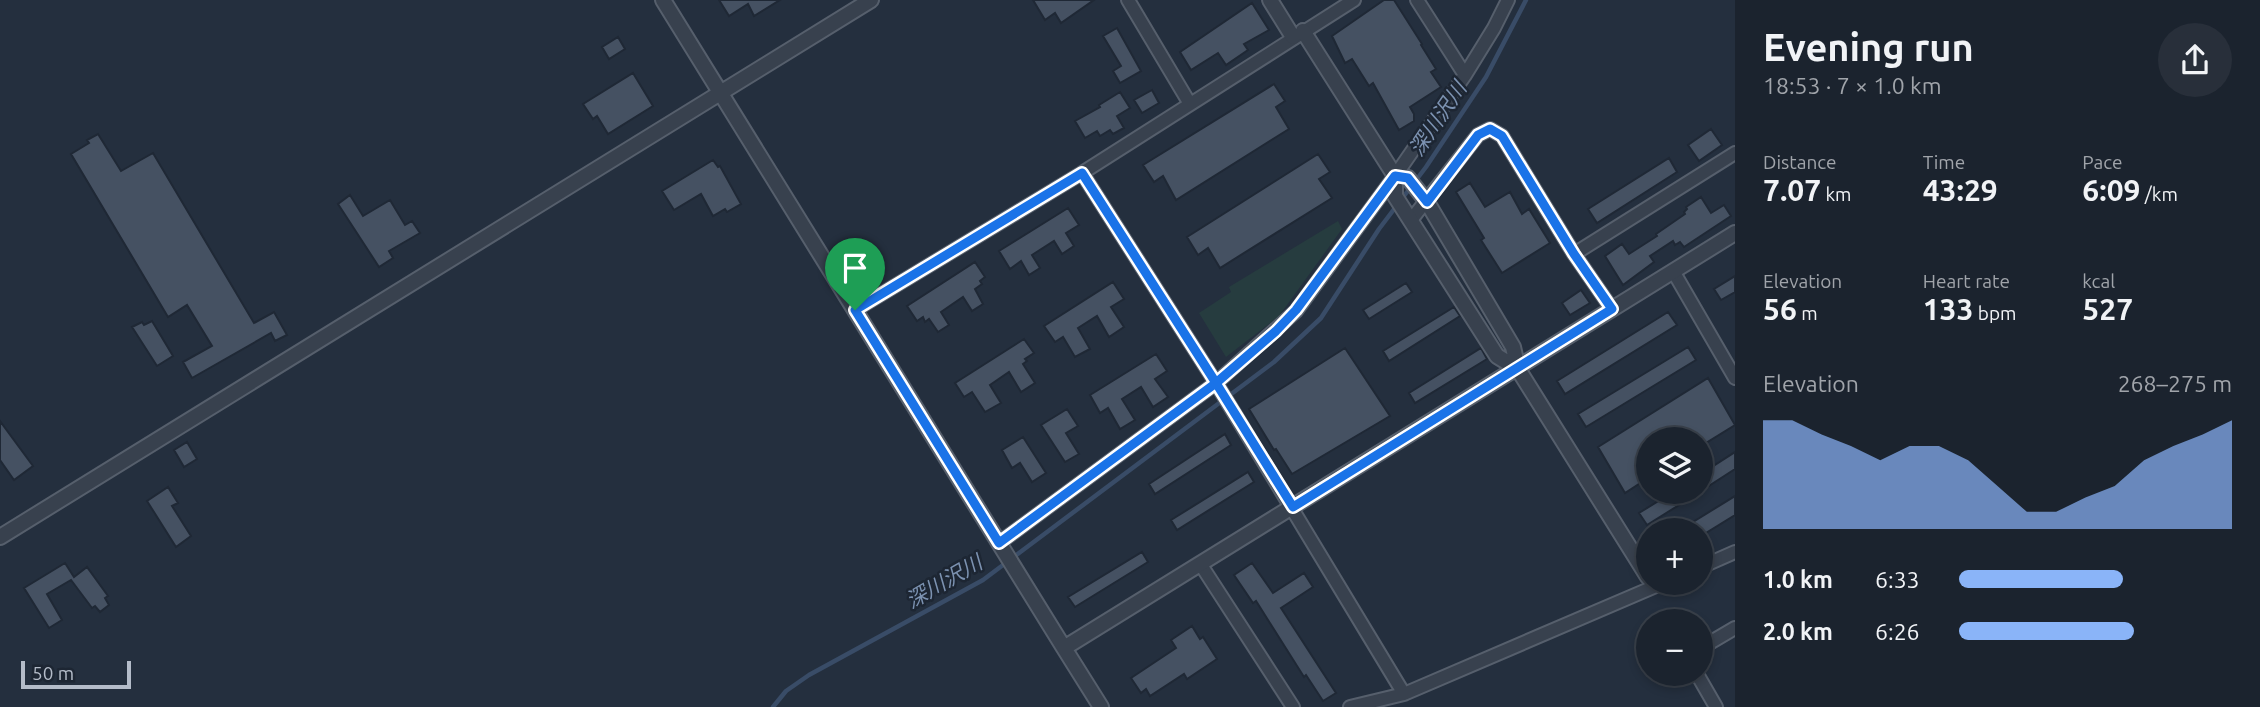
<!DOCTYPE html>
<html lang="en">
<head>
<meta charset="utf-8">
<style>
	:root { --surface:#1b232e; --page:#282f3a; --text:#f1f3f6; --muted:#a0a4aa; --line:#39404a; --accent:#8ab4f8 }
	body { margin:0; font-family:Ubuntu,"Noto Sans JP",sans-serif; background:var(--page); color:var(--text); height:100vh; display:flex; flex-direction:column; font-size:26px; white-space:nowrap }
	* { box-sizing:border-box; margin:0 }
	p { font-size:23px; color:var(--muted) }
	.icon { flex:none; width:38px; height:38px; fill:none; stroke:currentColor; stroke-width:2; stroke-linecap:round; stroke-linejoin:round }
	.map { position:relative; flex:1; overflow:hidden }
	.panel { display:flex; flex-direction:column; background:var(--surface); width:525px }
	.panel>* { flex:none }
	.buttons { position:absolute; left:1636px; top:427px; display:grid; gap:14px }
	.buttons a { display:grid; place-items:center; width:77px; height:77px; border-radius:50%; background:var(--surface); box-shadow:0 4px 10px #0003,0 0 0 2px var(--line); font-size:35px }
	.scale { position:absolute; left:21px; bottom:18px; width:110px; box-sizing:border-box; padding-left:7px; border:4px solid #b4bcc9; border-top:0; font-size:19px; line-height:24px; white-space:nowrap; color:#b4bcc9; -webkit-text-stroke:5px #1d2633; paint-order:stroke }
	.pin { position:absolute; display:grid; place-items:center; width:60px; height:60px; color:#fff; margin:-72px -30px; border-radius:50% 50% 50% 0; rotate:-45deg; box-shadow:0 0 7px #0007 }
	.pin .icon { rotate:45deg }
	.round { display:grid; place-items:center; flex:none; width:74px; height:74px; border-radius:37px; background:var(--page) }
	.head { display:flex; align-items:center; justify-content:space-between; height:119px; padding:0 28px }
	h1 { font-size:38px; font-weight:600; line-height:52px }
	.figures { display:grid; grid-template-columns:repeat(3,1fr); gap:10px; height:119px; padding:7px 28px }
	.figures div { display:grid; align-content:center }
	.figures b { font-size:30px; font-weight:600 }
	.figures small { font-size:19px; font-weight:400 }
	.figures p { font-size:19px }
	.chart { height:196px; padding:14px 28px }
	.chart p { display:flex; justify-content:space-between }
	.chart svg { width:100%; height:126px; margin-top:7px; fill:var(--accent); opacity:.7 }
	ul { padding:0 28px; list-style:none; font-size:23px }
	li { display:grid; grid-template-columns:112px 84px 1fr; align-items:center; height:52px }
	li i { height:18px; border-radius:9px; background:var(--accent) }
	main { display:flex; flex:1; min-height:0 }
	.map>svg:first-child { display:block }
	.green { fill:#263c3f }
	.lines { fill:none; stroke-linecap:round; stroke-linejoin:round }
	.stream { stroke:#394c67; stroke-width:4.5 }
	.building { fill:#455162; stroke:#1f2835; stroke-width:2 }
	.minor-casing { stroke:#565f6c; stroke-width:16 }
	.tertiary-casing { stroke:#565f6c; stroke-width:18 }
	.minor { stroke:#38414e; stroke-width:12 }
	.tertiary { stroke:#38414e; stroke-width:14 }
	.route-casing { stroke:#fff; stroke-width:14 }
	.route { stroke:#1a73e8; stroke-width:9 }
	.labels { text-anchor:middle; stroke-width:5; stroke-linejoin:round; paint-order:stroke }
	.water-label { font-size:21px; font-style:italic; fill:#7c92b1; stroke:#1d2633 }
</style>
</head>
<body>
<main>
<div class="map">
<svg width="1735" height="707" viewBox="0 0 1735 707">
	<rect width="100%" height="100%" fill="#242f3e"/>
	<!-- green -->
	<path class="green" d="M1338,221l4,8 -63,87 -53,41 -27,-44 32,-21 -2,-5z"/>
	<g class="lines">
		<!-- stream -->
		<path class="stream" d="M773,707l13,-16 23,-16 174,-95 291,-218 47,-44 58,-89 47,-62 60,-90 40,-77"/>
	</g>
	<!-- building -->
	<path class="building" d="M719,0h61l-26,16 -6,-12 -19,12z
		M1033,0h61l-33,23 -6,-10 -10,7z
		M1384,0h10l28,44 -1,1 15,24 -5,3 10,15 -31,20 4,7v7l-15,9 -26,-47 -4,3 -17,-27 -7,4 -13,-27z
		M1252,3l17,27 -25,14 4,6 -22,15 -8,-12 -27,17 -11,-18z
		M1117,28l24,43 -21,12 -7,-12 8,-5 -18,-30z
		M618,37l7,12 -16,10 -7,-12z
		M633,73l20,33 -45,28 -11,-18 -4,3 -10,-15z
		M1274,84l11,17 -9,6 13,22 -113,71 -13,-24 -9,6 -11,-17z
		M1152,90l7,13 -17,10 -8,-13z
		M1120,92l10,16 -13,8 7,12 -11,6 -3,-4 -10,6 -3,-5 -12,7 -10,-17 25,-14 -1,-2z
		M1711,129l11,16 -23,16 -11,-16z
		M98,134l23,37 32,-18 101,170 20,-11 13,23 -12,6 -4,-8 -79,45 -9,-16 29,-16 -25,-41 -19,12 -97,-163 18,-11 -2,-3z
		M1318,154l12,18 -11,7 13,19 -112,70 -12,-20 -10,7 -11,-18z
		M1669,158l8,14 -80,51 -9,-14z
		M713,160l5,7 2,-1 21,38 -14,8 -2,-3 -12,7 -12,-22 -27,16 -12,-19z
		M1470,183l15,24 25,-15 12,22 7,-5 21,34 -48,30 -21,-33 3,-2 -28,-46z
		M350,195l13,21 27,-16 15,25 7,-4 8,12 -31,18 4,7 -14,9 -41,-63z
		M1701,197l10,16 13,-8 7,11 -47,31 -4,-5 -5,3 -2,-4 -23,15 4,6 -31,23 -18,-29 17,-12 7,10 28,-18 -1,-2 29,-20 -1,-2 3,-3 -1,-2z
		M1068,208l11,17 -13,8 8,13 -12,8 -8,-13 -22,14 8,13 -11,7 -8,-14 -11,8 -11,-18z
		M975,262l10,15 -5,4 2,3 -7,5 8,15 -11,7 -9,-14 -22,15 8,13 -11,7 -9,-13 -4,3 -2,-5 -6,4 -10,-15z
		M1735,276v16l-14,8 -7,-11z
		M1113,282l11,17 -13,8 13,20 -15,10 -12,-21 -19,12 12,21 -15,8 -12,-20 -8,5 -11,-16z
		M1406,283l6,9 -43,27 -6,-9z
		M1581,290l9,13 -20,12 -8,-12z
		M1454,307l6,9 -71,45 -6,-10z
		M1668,312l9,13 -112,69 -8,-13z
		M152,321l21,35 -16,10 -25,-39 10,-5 2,3z
		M1024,339l10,14 -9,6 2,2 -4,3 12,19 -14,9 -12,-20 -19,13 11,18 -16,9 -13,-20 -8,5 -9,-14z
		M1688,347l8,13 -110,67 -8,-13z
		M1345,348l45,68 -98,58 -16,-25 -2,1 -25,-41z
		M1481,348l6,11 -72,44 -6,-10z
		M1156,354l11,17 -12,8 13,18 -15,10 -12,-20 -19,12 13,21 -15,9 -12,-21 -8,5 -10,-18z
		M1708,378l27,47 -34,21v-7h-53v39l-23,15 -27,-46z
		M1067,409l11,17 -12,7 13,21 -14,8 -24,-37z
		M0,421l33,45 -19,14 -14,-20z
		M1225,434l6,11 -76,49 -6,-10z
		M1023,437l23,36 -14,9 -12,-19 -8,5 -10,-18z
		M187,442l10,17 -13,8 -10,-17z
		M1735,452v17l-34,22v-17z
		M1248,472l6,10 -77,48 -6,-10z
		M168,487l10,16 -6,3 19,30 -15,11 -29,-46z
		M1673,492h27l-53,33 -8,-12z
		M1735,496v19l-34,21v-6h-21z
		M1142,552l6,10 -73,45 -7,-10z
		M65,563l9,14 13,-10 21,29 -3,2 4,7 -9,7 -5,-6 -3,2 -21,-28 -24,14 15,26 -13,8 -25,-40z
		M1252,563l21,30 31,-20 9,14 -32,21 55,85 -13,8 -17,-26 -2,2 -48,-76 -3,2 -19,-28z
		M1192,626l8,13 3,-2 14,22 -30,20 -3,-5 -34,22 -4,-7 -5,4 -10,-15 45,-30 -5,-8z"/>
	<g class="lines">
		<defs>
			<path id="minor" d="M1128,0l62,104
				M1417,0l48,75
				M1082,173l134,210 188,311 259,-111
				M1411,220l67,-85 12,-6 12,7 72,118 38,55
				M1574,254l161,-101
				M1673,271l62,107
				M855,310l227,-137 272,-173
				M999,543l217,-160 80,-72 99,-135 70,-101 29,-47 14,-28
				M1201,565l92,142
				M1701,567l34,-15
				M1701,648l34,-20
				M1697,674l19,33
				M1350,707l54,-13"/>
			<path id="tertiary" d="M663,0l401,648 671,-415
				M1270,0l23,37
				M1303,31l92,145v20l102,160 21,13
				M1395,176l13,2 19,24 86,145 5,22 130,208
				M0,537l871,-537
				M1064,648l37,59"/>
		</defs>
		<!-- minor casing -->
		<use href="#minor" class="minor-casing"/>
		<!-- tertiary casing -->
		<use href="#tertiary" class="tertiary-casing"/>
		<!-- minor -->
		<use href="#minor" class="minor"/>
		<!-- tertiary -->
		<use href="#tertiary" class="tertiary"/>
	</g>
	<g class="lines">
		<defs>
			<path id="route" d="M855,310l144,233 217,-160 77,124 319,-198 -38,-55 -72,-118 -12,-7 -12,6 -51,67 -19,-24 -13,-2 -99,134 -20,21 -60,52 -134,-210 -227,137"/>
		</defs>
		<!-- route casing -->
		<use href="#route" class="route-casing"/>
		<!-- route -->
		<use href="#route" class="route"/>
	</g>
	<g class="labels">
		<!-- water labels -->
		<g class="water-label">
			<text transform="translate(1438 119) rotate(-56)" y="7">深川沢川</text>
			<text transform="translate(944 582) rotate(-30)" y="7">深川沢川</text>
		</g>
	</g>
</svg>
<div class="buttons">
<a><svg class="icon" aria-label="layers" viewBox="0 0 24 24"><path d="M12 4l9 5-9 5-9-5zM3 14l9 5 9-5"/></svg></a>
<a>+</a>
<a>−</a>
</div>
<div class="scale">50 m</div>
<div class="pin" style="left:855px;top:310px;background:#1e9e55"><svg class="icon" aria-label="arrive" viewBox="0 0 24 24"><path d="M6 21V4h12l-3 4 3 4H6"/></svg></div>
</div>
<section class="panel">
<div class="head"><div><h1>Evening run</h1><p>18:53 · 7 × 1.0 km</p></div><a class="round"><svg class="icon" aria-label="share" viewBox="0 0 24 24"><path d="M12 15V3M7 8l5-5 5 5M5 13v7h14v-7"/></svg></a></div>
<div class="figures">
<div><p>Distance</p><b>7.07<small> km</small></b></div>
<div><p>Time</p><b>43:29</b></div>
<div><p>Pace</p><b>6:09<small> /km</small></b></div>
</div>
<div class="figures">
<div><p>Elevation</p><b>56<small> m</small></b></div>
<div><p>Heart rate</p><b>133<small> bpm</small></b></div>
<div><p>kcal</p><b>527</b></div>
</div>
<div class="chart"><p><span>Elevation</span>268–275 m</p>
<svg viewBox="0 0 160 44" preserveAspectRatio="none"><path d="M0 44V6L10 6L20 11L30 15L40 20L50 15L60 15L70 20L80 29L90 38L100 38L110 33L120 29L130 20L140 15L150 11L160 6V44z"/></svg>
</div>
<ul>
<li><b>1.0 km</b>6:33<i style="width:60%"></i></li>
<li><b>2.0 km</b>6:26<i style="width:64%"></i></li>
</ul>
</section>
</main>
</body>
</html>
